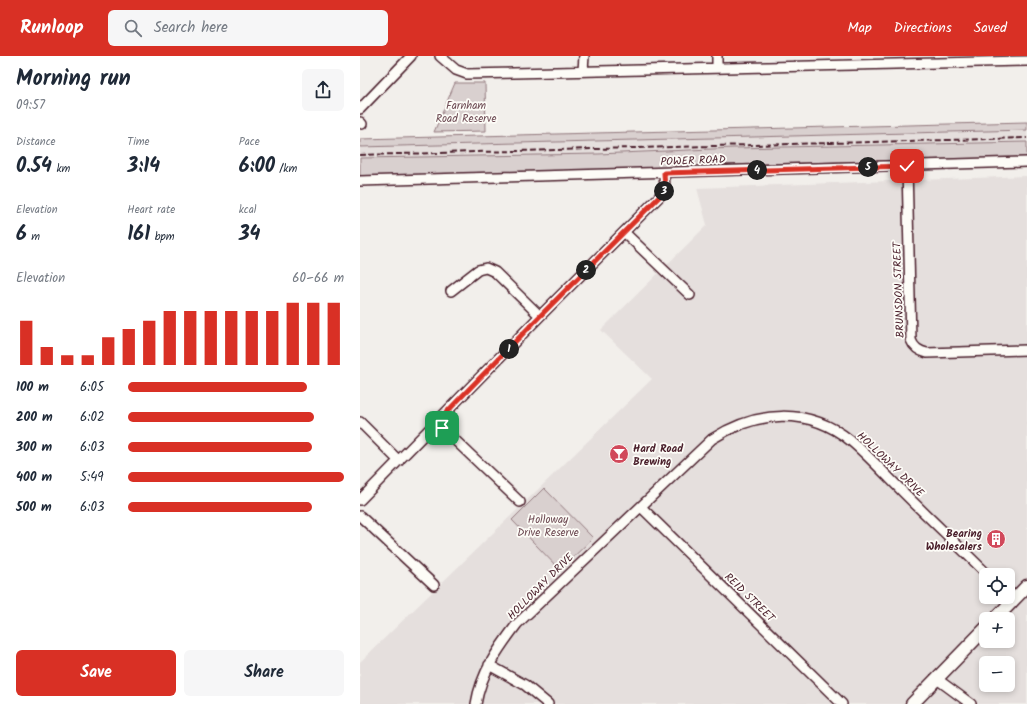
<!DOCTYPE html>
<html lang="en">
<head>
<meta charset="utf-8">
<style>
	:root { --surface:#fff; --page:#f6f6f7; --text:#1f2937; --muted:#747a83; --accent:#d93025 }
	body { margin:0; font-family:Kalam,sans-serif; background:var(--page); color:var(--text); height:100vh; display:flex; flex-direction:column; font-size:15px; white-space:nowrap }
	* { box-sizing:border-box; margin:0 }
	p { font-size:13px; color:var(--muted) }
	.icon { flex:none; width:22px; height:22px; fill:none; stroke:currentColor; stroke-width:2; stroke-linecap:round; stroke-linejoin:round }
	.map { position:relative; flex:1; overflow:hidden }
	.sheet { display:flex; flex-direction:column; background:var(--surface); width:360px }
	.sheet>* { flex:none }
	.fabs { position:absolute; left:619px; top:512px; display:grid; gap:8px }
	.fabs a { display:grid; place-items:center; width:36px; height:36px; border-radius:6px; background:var(--surface); box-shadow:0 2px 6px #0003; font-size:20px }
	.pin { position:absolute; display:grid; place-items:center; width:34px; height:34px; color:#fff; margin:-17px; border-radius:8px; box-shadow:0 2px 6px #0006 }
	.km { position:absolute; width:20px; height:20px; margin:-10px; border-radius:50%; background:#222; color:#fff; font-size:11px; line-height:20px; text-align:center }
	.round { display:grid; place-items:center; flex:none; width:42px; height:42px; border-radius:6px; background:var(--page) }
	.overview { display:flex; align-items:center; justify-content:space-between; height:68px; padding:0 16px }
	h1 { font-size:22px; font-weight:700; line-height:30px }
	.metrics { display:grid; grid-template-columns:repeat(3,1fr); gap:6px; height:68px; padding:4px 16px }
	.metrics div { display:grid; align-content:center }
	.metrics b { font-size:20px; font-weight:700 }
	.metrics small { font-size:11px; font-weight:400 }
	.metrics p { font-size:11px }
	.chart { height:112px; padding:8px 16px }
	.chart p { display:flex; justify-content:space-between }
	.chart svg { width:100%; height:72px; margin-top:4px; stroke:var(--accent); stroke-width:6 }
	.action { display:flex; gap:8px; margin-top:auto; padding:8px 16px }
	.action a { flex:1; height:46px; border-radius:6px; background:var(--accent); color:#fff; font-size:16px; font-weight:700; line-height:46px; text-align:center }
	.action a+a { background:var(--page); color:var(--text) }
	ul { padding:0 16px; list-style:none; font-size:13px }
	li { display:grid; grid-template-columns:64px 48px 1fr; align-items:center; height:30px }
	li i { height:10px; border-radius:5px; background:var(--accent) }
	header { display:flex; align-items:center; gap:24px; box-sizing:border-box; height:56px; padding:0 20px; background:var(--accent); color:#fff }
	header strong { font-size:19px }
	nav { display:flex; gap:22px; margin-inline-start:auto; font-size:14px }
	.search { width:280px; height:36px; background:var(--page); display:flex; align-items:center; gap:10px; box-sizing:border-box; padding:0 14px; border-radius:6px; color:var(--muted); font-size:15px }
	main { display:flex; flex:1; min-height:0 }
	.map>svg:first-child { display:block }
	.built { fill:#e5dfdd; fill-rule:evenodd }
	.green { fill:#d9d0cf; stroke:#92787d }
	.lines { fill:none; stroke-linecap:round; stroke-linejoin:round }
	.minor-casing { stroke:#4a1f2b; stroke-width:12 }
	.major-casing { stroke:#4a1f2b; stroke-width:15 }
	.minor { stroke:#fdfcf7; stroke-width:9 }
	.major { stroke:#fdfcf7; stroke-width:12 }
	.rail { stroke:#4a1f2b; stroke-width:2; stroke-dasharray:6 3; stroke-linecap:butt }
	.route-casing { stroke:#fff; stroke-width:8 }
	.route { stroke:#d93025; stroke-width:5 }
	.labels { text-anchor:middle; stroke-width:3.5; stroke-linejoin:round; paint-order:stroke }
	.park-label { font-size:11px; fill:#6e4b54; stroke:#fdfcf7 }
	.street-label { font-size:11px; fill:#4a1f2b; stroke:#fdfcf7 }
	.poi-label { font-size:11px; font-weight:bold; fill:#4a1f2b; stroke:#fdfcf7; text-anchor:start }
</style>
</head>
<body>
<header>
<strong>Runloop</strong>
<div class="search"><svg class="icon" aria-label="search" viewBox="0 0 24 24"><circle cx="10" cy="10" r="6"/><path d="M15 15l6 6"/></svg>Search here</div>
<nav><a>Map</a><a>Directions</a><a>Saved</a></nav>
</header>
<main>
<section class="sheet">
<div class="overview"><div><h1>Morning run</h1><p>09:57</p></div><a class="round"><svg class="icon" aria-label="share" viewBox="0 0 24 24"><path d="M12 15V3M7 8l5-5 5 5M5 13v7h14v-7"/></svg></a></div>
<div class="metrics">
<div><p>Distance</p><b>0.54<small> km</small></b></div>
<div><p>Time</p><b>3:14</b></div>
<div><p>Pace</p><b>6:00<small> /km</small></b></div>
</div>
<div class="metrics">
<div><p>Elevation</p><b>6<small> m</small></b></div>
<div><p>Heart rate</p><b>161<small> bpm</small></b></div>
<div><p>kcal</p><b>34</b></div>
</div>
<div class="chart"><p><span>Elevation</span>60–66 m</p>
<svg viewBox="0 0 160 44" preserveAspectRatio="none"><path d="M5 44V17M15 44V33M25 44V38M35 44V38M45 44V27M55 44V22M65 44V17M75 44V11M85 44V11M95 44V11M105 44V11M115 44V11M125 44V11M135 44V6M145 44V6M155 44V6"/></svg>
</div>
<ul>
<li><b>100 m</b>6:05<i style="width:83%"></i></li>
<li><b>200 m</b>6:02<i style="width:86%"></i></li>
<li><b>300 m</b>6:03<i style="width:85%"></i></li>
<li><b>400 m</b>5:49<i style="width:100%"></i></li>
<li><b>500 m</b>6:03<i style="width:85%"></i></li>
</ul>
<div class="action"><a>Save</a><a>Share</a></div>
</section>
<div class="map">
<svg width="667" height="648" viewBox="0 0 667 648">
	<rect width="100%" height="100%" fill="#f2efeb"/>
	<filter id="ink" filterUnits="userSpaceOnUse"><feTurbulence type="fractalNoise" baseFrequency=".025" numOctaves="2"/><feDisplacementMap in="SourceGraphic" scale="8" xChannelSelector="R" yChannelSelector="G"/><feConvolveMatrix kernelMatrix="1 2 1 2 8 2 1 2 1" color-interpolation-filters="sRGB"/></filter>
	<g filter="url(#ink)">
		<!-- built -->
		<path class="built" d="M667,74v12l-293,6 -136,6 -238,4v-11z
			M667,120v528h-667v-42l292,-283 -51,-49 106,-105 -10,-37zM626,519h22v22h-22zM626,563h22v22h-22zM626,607h22v22h-22z"/>
		<!-- green -->
		<path class="green" d="M95,27h30l1,48 -52,1z
			M667,66v8l-667,17v-8z
			M667,86v15l-186,5 -116,3 -71,4 -294,8v-19l238,-4 136,-6z
			M184,432l49,50 -33,32 -48,-50z"/>
		<g class="lines">
			<defs>
				<path id="minor" d="M80,0l16,14 11,4 560,-13
					M357,0v12
					M223,15l1,-15
					M0,53l51,-53
					M0,66l2,2
					M547,110l4,174c3,8 8,11 16,13l100,-3
					M0,125l667,-19
					M264,176l66,63
					M91,235l27,-21 8,-2 9,4 45,44
					M0,366l39,39
					M77,367l83,79
					M0,444l180,-184 120,-120 5,-7 -1,-16
					M281,451l201,197
					M0,460l74,69
					M129,609l36,20 23,19
					M577,623l34,25
					M116,648c5,-31 22,-55 41,-80l195,-185c44,-28 96,-33 139,2 18,15 35,34 52,51 28,28 57,55 85,83"/>
				<path id="major" d="M635,563l32,-33
					M552,648l74,-76"/>
			</defs>
			<!-- minor casing -->
			<use href="#minor" class="minor-casing"/>
			<!-- major casing -->
			<use href="#major" class="major-casing"/>
			<!-- minor -->
			<use href="#minor" class="minor"/>
			<!-- major -->
			<use href="#major" class="major"/>
			<!-- rail -->
			<path class="rail" d="M0,99l667,-17"/>
		</g>
	</g>
	<g class="lines" filter="url(#ink)">
		<defs>
			<path id="route" d="M82,372l-6,-5 104,-107 120,-120 5,-7 -1,-16 243,-7"/>
		</defs>
		<!-- route casing -->
		<use href="#route" class="route-casing"/>
		<!-- route -->
		<use href="#route" class="route"/>
	</g>
	<!-- icons -->
	<defs>
		<symbol id="bar-disc" viewBox="-11 -11 22 22"><circle r="9.5" fill="#d1495b" stroke="#fdfcf7"/><path d="M-6-5H6L.8 .8V4.5H3.5V6h-7V4.5H-.8V.8Z" fill="#fff"/></symbol>
		<symbol id="building-disc" viewBox="-11 -11 22 22"><circle r="9.5" fill="#d1495b" stroke="#fdfcf7"/><path d="M-4-6H4V6H1V3H-1V6H-4ZM-2.5-4.3h1.7v1.8h-1.7ZM.8-4.3h1.7v1.8H.8ZM-2.5-1h1.7V.8h-1.7ZM.8-1h1.7V.8H.8Z" fill="#fff"/></symbol>
	</defs>
	<g fill-rule="evenodd">
		<use href="#bar-disc" x="248" y="387" width="22" height="22"/>
		<use href="#building-disc" x="625" y="472" width="22" height="22"/>
	</g>
	<g class="labels">
		<!-- park labels -->
		<g class="park-label">
			<text x="106" y="53">Farnham<tspan x="106" dy="13">Road Reserve</tspan></text>
			<text x="188" y="467">Holloway<tspan x="188" dy="13">Drive Reserve</tspan></text>
		</g>
		<!-- street labels -->
		<g class="street-label">
			<text transform="translate(333 104) rotate(-2)" y="4">POWER ROAD</text>
			<text transform="translate(538 234) rotate(-92)" y="4">BRUNSDON STREET</text>
			<text transform="translate(531 408) rotate(44)" y="4">HOLLOWAY DRIVE</text>
			<text transform="translate(180 530) rotate(-45)" y="4">HOLLOWAY DRIVE</text>
			<text transform="translate(390 541) rotate(44)" y="4">REID STREET</text>
		</g>
		<!-- poi labels -->
		<g class="poi-label">
			<text x="273" y="396">Hard Road<tspan x="273" dy="13">Brewing</tspan></text>
			<text x="622" y="481" text-anchor="end">Bearing<tspan x="622" dy="13">Wholesalers</tspan></text>
		</g>
	</g>
</svg>
<div class="fabs">
<a><svg class="icon" aria-label="locate" viewBox="0 0 24 24"><circle cx="12" cy="12" r="6"/><path d="M12 2v4M12 18v4M2 12h4M18 12h4"/></svg></a>
<a>+</a>
<a>−</a>
</div>
<div class="pin" style="left:82px;top:372px;background:#1e9e55"><svg class="icon" aria-label="arrive" viewBox="0 0 24 24"><path d="M6 21V4h12l-3 4 3 4H6"/></svg></div>
<div class="pin" style="left:547px;top:110px;background:#d93025"><svg class="icon" aria-label="check" viewBox="0 0 24 24"><path d="M5 12l5 5 9-10"/></svg></div>
<b class="km" style="left:149px;top:293px">1</b>
<b class="km" style="left:226px;top:214px">2</b>
<b class="km" style="left:304px;top:135px">3</b>
<b class="km" style="left:397px;top:114px">4</b>
<b class="km" style="left:508px;top:111px">5</b>
</div>
</main>
</body>
</html>
